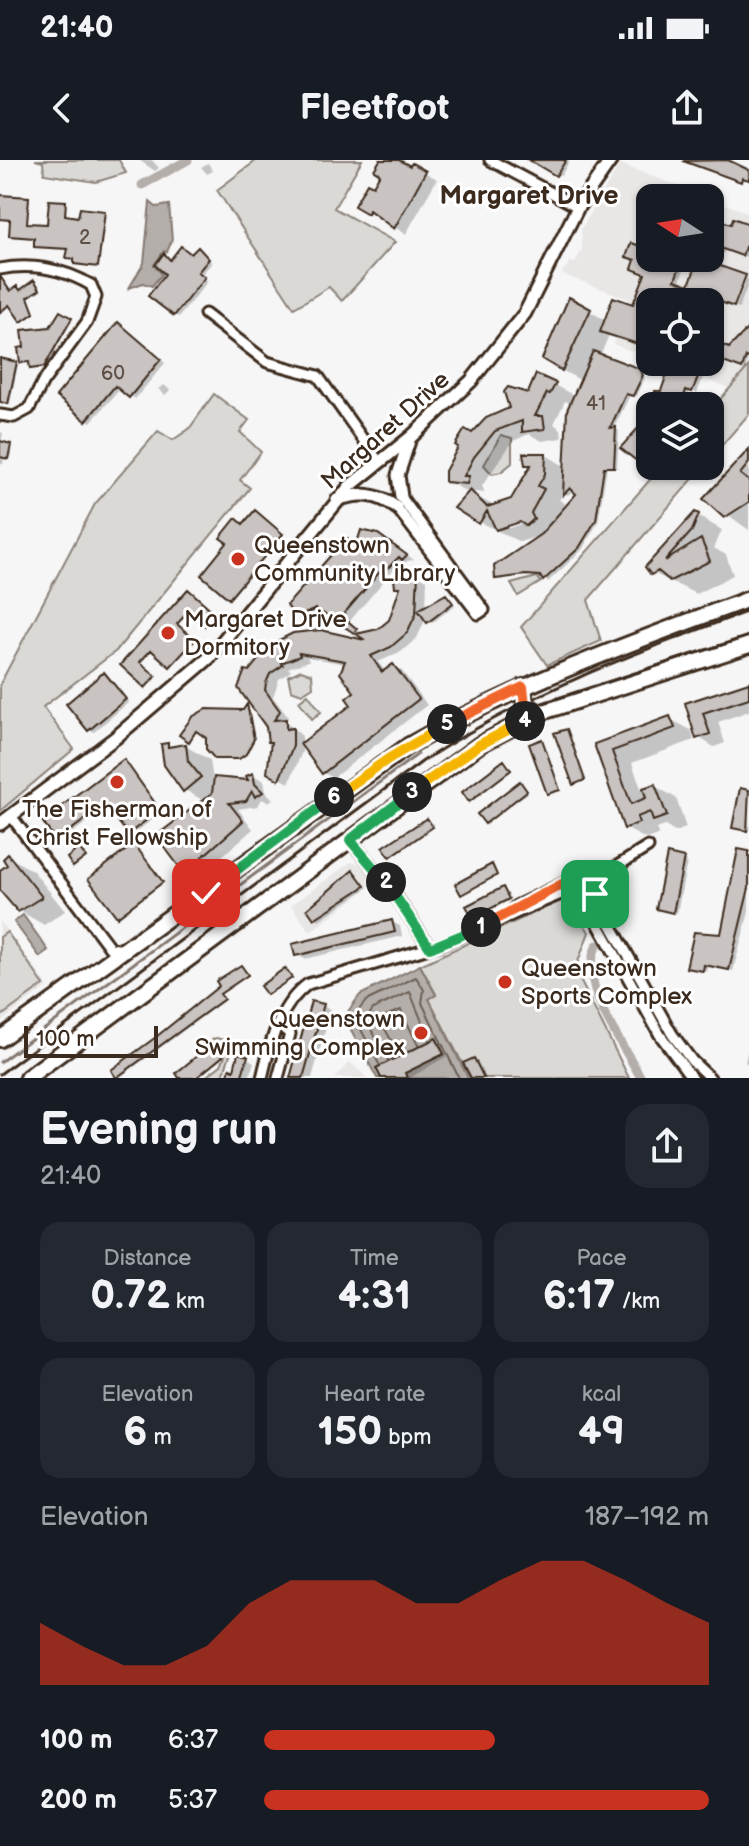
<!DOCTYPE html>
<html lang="en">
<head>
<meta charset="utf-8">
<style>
	:root { --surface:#171b24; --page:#242831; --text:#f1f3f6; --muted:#9ea1a6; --accent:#c8321e }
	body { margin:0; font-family:"Balsamiq Sans",sans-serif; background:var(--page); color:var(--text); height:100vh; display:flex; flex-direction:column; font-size:30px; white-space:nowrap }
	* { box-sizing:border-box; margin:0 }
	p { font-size:26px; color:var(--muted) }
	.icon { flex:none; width:44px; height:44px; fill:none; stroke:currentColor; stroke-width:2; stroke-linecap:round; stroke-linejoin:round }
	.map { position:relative; height:918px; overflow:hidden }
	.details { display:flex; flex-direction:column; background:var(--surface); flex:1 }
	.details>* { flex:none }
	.needle { width:52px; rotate:282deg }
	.controls { position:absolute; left:636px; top:24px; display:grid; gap:16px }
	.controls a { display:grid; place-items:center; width:88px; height:88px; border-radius:16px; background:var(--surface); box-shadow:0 2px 6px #0004; font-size:40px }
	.scale { position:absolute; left:24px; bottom:20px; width:134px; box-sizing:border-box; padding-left:8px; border:4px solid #3b2a1e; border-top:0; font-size:22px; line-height:28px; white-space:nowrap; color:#3b2a1e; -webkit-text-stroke:6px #fff; paint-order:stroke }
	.pin { position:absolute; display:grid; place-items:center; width:68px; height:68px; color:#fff; margin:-34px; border-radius:16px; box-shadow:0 4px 12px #0006 }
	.km { position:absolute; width:40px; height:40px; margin:-20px; border-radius:50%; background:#222; color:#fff; font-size:22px; line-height:40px; text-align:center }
	.round { display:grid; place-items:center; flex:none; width:84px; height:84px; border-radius:24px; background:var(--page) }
	.head { display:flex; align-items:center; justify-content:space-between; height:136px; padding:0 40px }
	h1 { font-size:44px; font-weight:700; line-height:60px }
	.figures { display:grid; grid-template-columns:repeat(3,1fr); gap:12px; height:136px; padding:8px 40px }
	.figures div { display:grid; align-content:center; border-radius:20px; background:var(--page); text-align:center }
	.figures b { font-size:40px; font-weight:700 }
	.figures small { font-size:22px; font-weight:400 }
	.figures p { font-size:22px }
	.chart { height:224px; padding:16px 40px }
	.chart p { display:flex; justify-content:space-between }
	.chart svg { width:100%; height:144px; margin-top:8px; fill:var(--accent); opacity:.7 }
	ul { padding:0 40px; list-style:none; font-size:26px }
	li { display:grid; grid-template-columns:128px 96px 1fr; align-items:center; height:60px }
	li i { height:20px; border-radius:10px; background:var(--accent) }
	.status { display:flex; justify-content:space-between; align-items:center; height:56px; padding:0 40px; background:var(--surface); direction:ltr }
	.status svg { height:22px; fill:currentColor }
	header { display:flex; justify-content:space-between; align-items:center; height:104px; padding:0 40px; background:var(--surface); font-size:36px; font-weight:700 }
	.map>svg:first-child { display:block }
	.built { fill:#e9e7e6 }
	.green { fill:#dbd9d6; stroke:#8b827a; stroke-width:2 }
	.water { fill:#b4aeaa; stroke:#847972; stroke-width:2 }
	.shadow { fill:#0003; fill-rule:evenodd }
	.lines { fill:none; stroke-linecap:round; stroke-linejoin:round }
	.shore { stroke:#6b5f56; stroke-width:2 }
	.stream { stroke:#847972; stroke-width:3 }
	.canal { stroke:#b4aeaa; stroke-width:9 }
	.building { fill:#c9c3c1; stroke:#3b2a1e; stroke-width:2 }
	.minor-casing { stroke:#3b2a1e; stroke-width:15 }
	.tertiary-casing { stroke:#3b2a1e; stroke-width:17 }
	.primary-casing { stroke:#3b2a1e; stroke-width:20 }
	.minor { stroke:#fff; stroke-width:9 }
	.tertiary { stroke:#fff; stroke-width:11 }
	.primary { stroke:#fff; stroke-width:14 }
	.rail { stroke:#3b2a1e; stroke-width:3 }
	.split-1-casing { stroke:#fff; stroke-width:16 }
	.split-2-casing { stroke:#fff; stroke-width:16 }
	.split-3-casing { stroke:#fff; stroke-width:16 }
	.split-4-casing { stroke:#fff; stroke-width:16 }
	.split-5-casing { stroke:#fff; stroke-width:16 }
	.split-6-casing { stroke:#fff; stroke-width:16 }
	.split-7-casing { stroke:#fff; stroke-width:16 }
	.split-1 { stroke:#f0652b; stroke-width:10 }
	.split-2 { stroke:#22a559; stroke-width:10 }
	.split-3 { stroke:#22a559; stroke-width:10 }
	.split-4 { stroke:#f5b400; stroke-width:10 }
	.split-5 { stroke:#f0652b; stroke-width:10 }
	.split-6 { stroke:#f5b400; stroke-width:10 }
	.split-7 { stroke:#22a559; stroke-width:10 }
	.poi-dot { fill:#c8321e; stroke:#fff; stroke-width:3 }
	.labels { text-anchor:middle; stroke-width:6; stroke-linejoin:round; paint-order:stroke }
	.number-label { font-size:20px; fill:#5e5047 }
	.street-label { font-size:24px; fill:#3b2a1e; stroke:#fff }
	.poi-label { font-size:24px; fill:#3b2a1e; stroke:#fff; text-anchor:start }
	.neighbourhood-label { font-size:26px; font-weight:bold; fill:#3b2a1e; stroke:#fff }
</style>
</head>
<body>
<div class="status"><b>21:40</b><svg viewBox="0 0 49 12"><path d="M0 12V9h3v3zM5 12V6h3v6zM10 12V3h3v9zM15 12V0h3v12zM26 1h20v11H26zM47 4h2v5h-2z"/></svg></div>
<header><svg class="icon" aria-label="back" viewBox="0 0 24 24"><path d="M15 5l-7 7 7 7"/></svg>Fleetfoot<svg class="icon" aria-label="share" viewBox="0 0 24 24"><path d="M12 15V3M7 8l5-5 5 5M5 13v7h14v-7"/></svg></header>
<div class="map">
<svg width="749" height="918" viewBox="0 0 749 918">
	<rect width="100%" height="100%" fill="#f7f6f6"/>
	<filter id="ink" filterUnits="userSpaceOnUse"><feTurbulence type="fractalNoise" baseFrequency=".0125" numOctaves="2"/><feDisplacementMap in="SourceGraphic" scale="16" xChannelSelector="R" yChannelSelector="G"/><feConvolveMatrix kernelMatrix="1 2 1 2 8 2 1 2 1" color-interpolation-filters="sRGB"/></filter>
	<g filter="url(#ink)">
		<!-- built -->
		<path class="built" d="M620,4l90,34h-60v60h60v-60l39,15v153l-20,22 -69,-26h50v-60h-60v56l-37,-14 16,-45 -68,-25 9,-12 5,1 7,-13 -1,-21z
			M351,702l11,3 14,17 -66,50 -19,-27z
			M0,761l48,65 -48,37z
			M350,902l17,16h-32z"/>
		<!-- green -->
		<path class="green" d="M35,0h84l7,13 -30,9 -52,-8 -1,-12z
			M257,0h105l-28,48 61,34 -53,59 -13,-14 -35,21 -77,-118z
			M749,206v48l-39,45v-48z
			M214,234l35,26 -9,12 21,20 -21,28 10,8 -134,163 -73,56 31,42 -74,62v-127l95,-180 63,-73 15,9 16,-11z
			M501,275l11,3v25l-11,9 -9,2 -8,-9z
			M662,306h42l-116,134 13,41 -54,24 -26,-38z
			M537,417l4,5 -23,14 -7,-12z
			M301,510l11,4 1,13 -11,7 -11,-4 -3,-14z
			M308,534l13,18 -9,7 -13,-18z
			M567,738l22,34 -14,38 54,108h-159l-41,-79 7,-5 -16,-29z
			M7,772l37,53 -44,32v-80z
			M216,878l18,5 -12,35h-18l17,-13 4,-9 -13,-16z"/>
		<!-- water -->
		<path class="water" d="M150,42l6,5 13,-2 3,35 -5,12 -3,-1 -10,14 8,9 -10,12 -9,-3 -14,5 15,-25z
			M23,755l25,35 -8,7 -26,-35z
			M420,805l16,30 -7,4 39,79h-91l-33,-61 16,-22z"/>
		<!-- shadow -->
		<path class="shadow" d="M139,0h13l7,8 -4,3z
			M382,0h20l35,19 -31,55 -49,-29 17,-16 9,-16z
			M534,0h36l-9,16z
			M208,3l5,8 -6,3 -6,-7z
			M28,39v26l21,2 17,-24 1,14 13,2 26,-5 -7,52 -21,-2 -8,-15 -34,-11 -24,-18 -12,-1z
			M710,59l22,8 14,-2 3,-6 -2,38 -22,-8 -7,19 -23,24 -3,10h-42v47l-41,-14 -9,21 41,17 4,5 -8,18 -7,-1 -16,33 5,3 -2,37 -10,-1 -9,55 -16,28 -34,32 -5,-6 -46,1 44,-42 -21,7 -40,-20 -10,-29 22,12 20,-5 20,-33 -6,-3 20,-9 20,12 6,-63 -7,-3 -11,23 7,5 1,9 -20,3 -13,-7 -16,7 -31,45 3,7 -20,-2 -18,-10 26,-45 56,-41 8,-19 38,20 7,-15 -38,-20 26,-61 37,21 28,-14 12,-33 -5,-25 8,-7v16h38l-9,26 11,4 9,-26 -10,-4h21zM574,330l5,4 -17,18 3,-9 -6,-3 5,-7 4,2zM529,357l1,4 -21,7v-4z
			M202,92l10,11 -12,13 8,5 -29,36 -4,-2 -10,-60 7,6z
			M747,118l2,3 -10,27 -3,-1z
			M5,123l6,9 24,-9 5,7 -11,8 5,16 -10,7 -12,-16 -12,9v-29z
			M61,154l11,7 -26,46 -12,1z
			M123,168l42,35 -30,36 -14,-11 -30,34 -4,-2z
			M749,169l-3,41 -26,-10 -5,14 -9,-4 -9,23 -7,-3 -4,16h-30l24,-29 5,-15h25v-19l20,7z
			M0,200l18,5 -8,39 -10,-2z
			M164,225l6,5 -5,5 -7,-6z
			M650,257v39l-6,7 -21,-16z
			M0,272l3,1 -2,11 11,3 -2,11 -6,-1 -1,7h-3z
			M749,295v75l-43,-31z
			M255,353l28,23 -52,62 -28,-23z
			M696,355l26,15 -8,18 12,7 7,20 -37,19 -43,-21z
			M362,372l33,14 19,14 -7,1 -10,11 -4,-2 -44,52 14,12 15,-3 12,-10 12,-32 -6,-9 22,-5 9,5 -1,28 20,-12 9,9 -23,18 -6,-5 -9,20 -16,14 -23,10 8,10 7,-6 9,5 25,34 -94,73 -9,-5 -21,-28 51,-39 3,-13 -11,-29 -39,-7 2,4 -21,7 3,3 -12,8 -6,18 15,20 -2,5 16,14v16l-13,31 -20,-11 4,-31 -33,-53 26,-38 20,-12 88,6 -48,-31 -14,6 -9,-5 44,-74 11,7z
			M105,515l24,27 -35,30 -5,-3z
			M749,524v27l-31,11 7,21 -11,4 -16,-10 -11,-32z
			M670,559l21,11 3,10 -62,23 10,28 13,-5 21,12 10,30 -11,4 -10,-6 -9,3 3,6 -13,4 -21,-11 -29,-83z
			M167,585l6,3 12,-2 25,14 3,19 38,3 2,-7 11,6 2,11 7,7 -5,3 -6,-3 -4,7 -20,3 15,20 -56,49 -12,-7 19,-70 -19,-11 -19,-26z
			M506,603l6,8 -41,29z
			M127,604l35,48 -30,23 -23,-29 -48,35 -3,-2z
			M521,624l7,9 -42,29z
			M742,630l7,1v40l-11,-2z
			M428,661l5,7 -42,27z
			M136,687l27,36 -43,33 -2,-1z
			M749,693v59l-16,59 -25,-5 -1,6 -14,-2 -4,-3 33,-31z
			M9,697l24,14 32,40 -21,14 -24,-14 -20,-24v-14l10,-8z
			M668,697l19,5 -10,51 -19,-5z
			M493,707l5,9 -35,17z
			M353,712l14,16 -48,32 -3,-2 11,-22 -3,-3z
			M505,731l5,9 -36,17z
			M392,762l8,4 2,10 -97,23 -8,-4z
			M242,808l6,8 -28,19 4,6 -105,77 -5,-7z
			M287,811l5,8 -24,15z
			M323,846l8,4 -19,68h-20z
			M436,881l11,15 -37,22h-27z
			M749,885v20l-4,-3z
			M215,886l9,11 -26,21h-16z
			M247,898l7,4 -5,16h-20z
			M474,900l4,3 8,15h-13z"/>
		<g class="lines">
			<!-- shore -->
			<path class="shore" d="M399,894l-18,-32 2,-5 18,-7 17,35
				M388,900l-22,-40 7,-11 37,-17 19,47
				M379,904l-25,-48 12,-15 50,-24 8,13 -2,13 37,75"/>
			<!-- stream -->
			<path class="stream" d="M0,902l418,-308"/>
			<!-- canal -->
			<path class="canal" d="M142,25l46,-25
				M597,785c-21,40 25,96 44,133"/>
		</g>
		<!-- building -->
		<path class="building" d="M380,0h19l11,6 2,-3 14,8 -32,58 -25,-19 -1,4 -14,-8 13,-23 6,3 7,-12 -6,-4z
			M529,0h37l-10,16z
			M728,0l21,10v10l-7,-2 -1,4 -58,-21z
			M0,35l29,2 -2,26 20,1 2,-24 17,1 -1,14 13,2 2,-9 25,3 -7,56 -24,-3v-5l-8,-1 2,-9 -34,-2v-9l-25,-2 1,-16 -10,-1z
			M710,57l21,7 2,-6 16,6v24l-4,-1 -3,9 -22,-8 -6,16 32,11 -12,32 -44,-16 -4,11h-36v46l-50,-16 13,-35 20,7 12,-30 -13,-5 3,-9 -9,-3 5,-14 10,3 3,-9 6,3v18h33l-8,22 14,5 10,-27h11z
			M181,86l10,8 7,-7 11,12 -11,13 7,5 -31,39 -26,-20 17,-22 -10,-9 9,-12 6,7z
			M0,116l10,15 7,-5 3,4 14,-10 6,9 -12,8 6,16 -13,9 -12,-17 -9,7z
			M569,137l22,12 -29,62 -20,-12z
			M60,151l12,7 -28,49 -14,2 -1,-7 -9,1 -2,-15 6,-1 -2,-17 28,-3z
			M118,162l43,37 -32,39 -14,-12 -29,35 -30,-25z
			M749,167v31l-3,-1 -4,12 -32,-12v-17l19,8z
			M593,191l45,17 5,7 -10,21 -7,-2 -16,34 6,-1 -2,40h-10l-8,53 -17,28 -36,33 -3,-5 -14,-1 -31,4 -1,-13 47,-32 35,-40 -6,-6 -7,7 4,-85z
			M0,198l17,4 -9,42 -8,-2z
			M683,202h31l-4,11 -9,-4 -9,23 -6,-2 -5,16h-27l1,-15h6l7,-20 10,3z
			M536,214l20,9 -6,11 -3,-1 -12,23h8l2,13 -23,3v-11l-27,10 -21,26 -10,19h5l-2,8 -22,-2v-11l13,-24 -3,-2 10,-16 7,4 14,-15 23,-10 -5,-16 4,-5 20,6z
			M650,255v35l-12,12 -18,-14z
			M0,281l11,3 -3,15 -8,-2z
			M749,289v14l-9,11 9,7v21l-25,16 -21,-19z
			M523,293h23l-1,21 -7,12 6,3 -13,24 3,6 -8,7 -6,-4 -24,8 -9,-19 -8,13 -25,-16 16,-18 17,17 24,-8 20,-34h-6z
			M255,350l28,24 -54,65 -28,-24 26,-32 -7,-5 16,-20 7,6z
			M695,352l4,2 -7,17 -27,30 36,-22 9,22 -40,20 -12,-10 -7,4 -6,-8z
			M361,370l17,4 29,21 -5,5 -3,-3 -12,12 -3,-2 -42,49 15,13 -3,4 -38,-24 -14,6 -12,-5 -3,-5 59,-67 10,8z
			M418,413l-2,41 -9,19 -16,14 -20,9 11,16 11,-8 26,35 -97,75 -22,-30 51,-39 -5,-7 8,-6 -14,-19 5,-12 -46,-8 1,3 -19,7 2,2 -13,9 -4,9 -1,7 15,21 -6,9 12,-1v10l7,-1v18l-14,34 -12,-7 4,-31h-3l-2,-15 -28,-39 7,-18 4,1 22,-27 22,-11 28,-3 44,10 -9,-6 22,-5 11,-9 11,-33h-5l-1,-8z
			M188,429l28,25 -11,12 -16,-15 -12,13 18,16 -25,27 -19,-17 -11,12 16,14 -11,12 -25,-23z
			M446,434l7,9 -26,20 -9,-13z
			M104,512l22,27 -38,32 -22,-27z
			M749,522v16l-46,15 7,21 -14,5 -11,-36z
			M247,544l7,35 -8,15 -7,5h-24l-9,-10v-11l-10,-7 -7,11 -10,-7 13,-18 14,-8 37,1z
			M670,556l5,12 -63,23 19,53 15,-6 -3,-10 12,-4 12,32 -14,5 -3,-9 -13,5 2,6 -15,6 -30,-85z
			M567,569l18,51 -12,5 -19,-52z
			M542,579l18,51 -13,4 -18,-50z
			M168,583v4l18,-3 2,17 13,16 -18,15 -19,-27 -3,-21z
			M124,599l36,51 -32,24 -23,-29 -49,36 -14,-20z
			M504,600l7,10 -42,32 -7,-10z
			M253,613l2,11 8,8 -8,5 -3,-6 -6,10 -17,2 14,18 -59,52 -28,-37 56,-43 2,-16 34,3 -2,-4z
			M520,621l7,10 -42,33 -8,-10z
			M740,628l9,2 -2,41 -15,-3z
			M427,658l6,9 -43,30 -7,-10z
			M134,684l29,38 -46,35 -29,-38z
			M79,688l7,9 -13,10 -6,-9z
			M738,689l11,2v37l-20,82 -25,-5 -1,6 -17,-3 8,-36 27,2z
			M8,694l34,43 -24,15 -18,-21v-21l7,-5 -4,-6z
			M667,694l17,4 -11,55 -17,-4z
			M492,704l5,11 -36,20 -6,-11z
			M353,710l12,16 -51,33 -7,-10z
			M503,727l6,12 -36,19 -7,-12z
			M392,760l3,12 -100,24 -3,-12z
			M241,805l7,10 -28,19 4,5 -108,79 -5,-8 45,-33 63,-51 -3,-5z
			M285,808l7,10 -25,17 -7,-9z
			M311,841l13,3 -21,74h-13z
			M436,878l8,16 -39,19 2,5h-26l-5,-10z
			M213,883l10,13 -27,22h-17l-3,-5z
			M238,893l10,3 -7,22h-14l3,-10 4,2z
			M474,898l10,20h-13l-8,-15z"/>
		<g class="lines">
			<defs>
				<path id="minor" d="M490,0l88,47
					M0,109c31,-6 63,0 91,16l5,12 -9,25 -44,60 -14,27 -15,8 -14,-2
					M205,154l62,48 51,14 61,86
					M401,337l83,113 -6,4
					M397,348l81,106
					M11,656l99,132 16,2
					M350,680l39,46 41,62
					M587,722l85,152 20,27 18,17
					M585,726l63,-39
					M581,733l79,142 32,43
					M510,754l6,-8 52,-25 19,1
					M262,918c8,-34 16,-72 46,-94l131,-39 129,-54 13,2
					M278,918l12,-44 -12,-10"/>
				<path id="tertiary" d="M401,337l-3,-22 11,-34
					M337,340c23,-8 41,-7 60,8
					M0,664l115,-86 94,-80 141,-172 61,-49 60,-56 54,-68 53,-106 33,-47"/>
				<path id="primary" d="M523,527l2,17 14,9
					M0,879l408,-293c108,-62 225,-104 341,-147
					M27,918l452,-333 60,-32 210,-68"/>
			</defs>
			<!-- minor casing -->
			<use href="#minor" class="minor-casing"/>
			<!-- tertiary casing -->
			<use href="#tertiary" class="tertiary-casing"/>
			<!-- primary casing -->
			<use href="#primary" class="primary-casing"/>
			<!-- minor -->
			<use href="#minor" class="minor"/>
			<!-- tertiary -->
			<use href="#tertiary" class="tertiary"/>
			<!-- primary -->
			<use href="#primary" class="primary"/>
			<!-- rail -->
			<path class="rail" d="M544,543l205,-67
				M0,914l423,-313c105,-69 209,-107 326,-150"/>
		</g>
	</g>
	<g class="lines" filter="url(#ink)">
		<defs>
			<path id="split-1" d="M481,767l87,-46 19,1 8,12"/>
			<path id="split-2" d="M386,722l44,66 51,-21"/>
			<path id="split-3" d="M386,722l-36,-42 62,-48"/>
			<path id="split-4" d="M412,632l67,-47 46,-24"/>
			<path id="split-5" d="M447,564l76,-37 2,17 14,9 -14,8"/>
			<path id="split-6" d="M334,637l54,-38 59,-35"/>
			<path id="split-7" d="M206,733l128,-96"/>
		</defs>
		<!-- split-1 casing -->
		<use href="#split-1" class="split-1-casing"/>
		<!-- split-2 casing -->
		<use href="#split-2" class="split-2-casing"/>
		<!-- split-3 casing -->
		<use href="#split-3" class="split-3-casing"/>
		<!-- split-4 casing -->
		<use href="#split-4" class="split-4-casing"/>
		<!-- split-5 casing -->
		<use href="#split-5" class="split-5-casing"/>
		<!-- split-6 casing -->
		<use href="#split-6" class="split-6-casing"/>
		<!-- split-7 casing -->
		<use href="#split-7" class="split-7-casing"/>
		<!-- split-1 -->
		<use href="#split-1" class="split-1"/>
		<!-- split-2 -->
		<use href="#split-2" class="split-2"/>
		<!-- split-3 -->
		<use href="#split-3" class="split-3"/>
		<!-- split-4 -->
		<use href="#split-4" class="split-4"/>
		<!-- split-5 -->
		<use href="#split-5" class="split-5"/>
		<!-- split-6 -->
		<use href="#split-6" class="split-6"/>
		<!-- split-7 -->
		<use href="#split-7" class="split-7"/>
	</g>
	<!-- markers -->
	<g class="poi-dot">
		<circle cx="238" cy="399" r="8"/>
		<circle cx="168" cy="473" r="8"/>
		<circle cx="117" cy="622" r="8"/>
		<circle cx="505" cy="822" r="8"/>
		<circle cx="421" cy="873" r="8"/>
	</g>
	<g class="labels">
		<!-- number labels -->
		<g class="number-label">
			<text x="85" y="84">2</text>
			<text x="113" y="220">60</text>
			<text x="596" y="250">41</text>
		</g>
		<!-- street labels -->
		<g class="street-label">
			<text transform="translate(385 270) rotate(-42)" y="8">Margaret Drive</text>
		</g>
		<!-- poi labels -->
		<g class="poi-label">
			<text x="254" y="393">Queenstown<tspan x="254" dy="28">Community Library</tspan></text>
			<text x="184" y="467">Margaret Drive<tspan x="184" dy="28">Dormitory</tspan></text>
			<text x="117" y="657" text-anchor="middle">The Fisherman of<tspan x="117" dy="28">Christ Fellowship</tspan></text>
			<text x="521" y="816">Queenstown<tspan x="521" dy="28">Sports Complex</tspan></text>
			<text x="405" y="867" text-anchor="end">Queenstown<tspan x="405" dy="28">Swimming Complex</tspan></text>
		</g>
		<!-- neighbourhood labels -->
		<g class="neighbourhood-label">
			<text x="529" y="44">Margaret Drive</text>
		</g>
	</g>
</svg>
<div class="controls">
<a><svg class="needle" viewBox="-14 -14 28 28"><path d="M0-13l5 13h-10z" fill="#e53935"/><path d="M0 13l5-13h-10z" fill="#9ea1a6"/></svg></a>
<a><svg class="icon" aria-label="locate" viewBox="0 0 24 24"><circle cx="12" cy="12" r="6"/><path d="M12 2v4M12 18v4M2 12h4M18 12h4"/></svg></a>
<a><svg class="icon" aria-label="layers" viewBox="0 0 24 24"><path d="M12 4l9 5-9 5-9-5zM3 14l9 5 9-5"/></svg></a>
</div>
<div class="scale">100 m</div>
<div class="pin" style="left:595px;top:734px;background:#1e9e55"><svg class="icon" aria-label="arrive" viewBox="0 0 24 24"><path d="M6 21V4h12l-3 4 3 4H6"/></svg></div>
<div class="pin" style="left:206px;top:733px;background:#d93025"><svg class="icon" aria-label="check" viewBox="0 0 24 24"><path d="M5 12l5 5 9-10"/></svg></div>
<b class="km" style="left:481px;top:767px">1</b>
<b class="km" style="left:386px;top:722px">2</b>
<b class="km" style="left:412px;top:632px">3</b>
<b class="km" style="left:525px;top:561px">4</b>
<b class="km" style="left:447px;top:564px">5</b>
<b class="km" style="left:334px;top:637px">6</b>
</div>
<section class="details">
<div class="head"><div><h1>Evening run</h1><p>21:40</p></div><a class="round"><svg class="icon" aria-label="share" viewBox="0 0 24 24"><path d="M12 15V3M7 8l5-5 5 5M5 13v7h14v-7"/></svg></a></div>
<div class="figures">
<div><p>Distance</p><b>0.72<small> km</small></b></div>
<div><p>Time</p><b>4:31</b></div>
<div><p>Pace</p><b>6:17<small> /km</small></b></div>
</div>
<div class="figures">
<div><p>Elevation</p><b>6<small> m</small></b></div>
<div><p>Heart rate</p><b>150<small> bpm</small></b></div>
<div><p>kcal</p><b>49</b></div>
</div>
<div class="chart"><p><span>Elevation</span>187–192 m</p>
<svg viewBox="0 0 160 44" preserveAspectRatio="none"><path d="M0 44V25L10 32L20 38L30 38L40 32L50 19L60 12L70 12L80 12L90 19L100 19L110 12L120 6L130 6L140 12L150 19L160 25V44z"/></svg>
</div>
<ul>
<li><b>100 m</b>6:37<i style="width:52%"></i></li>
<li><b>200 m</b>5:37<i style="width:100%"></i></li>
</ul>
</section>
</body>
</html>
